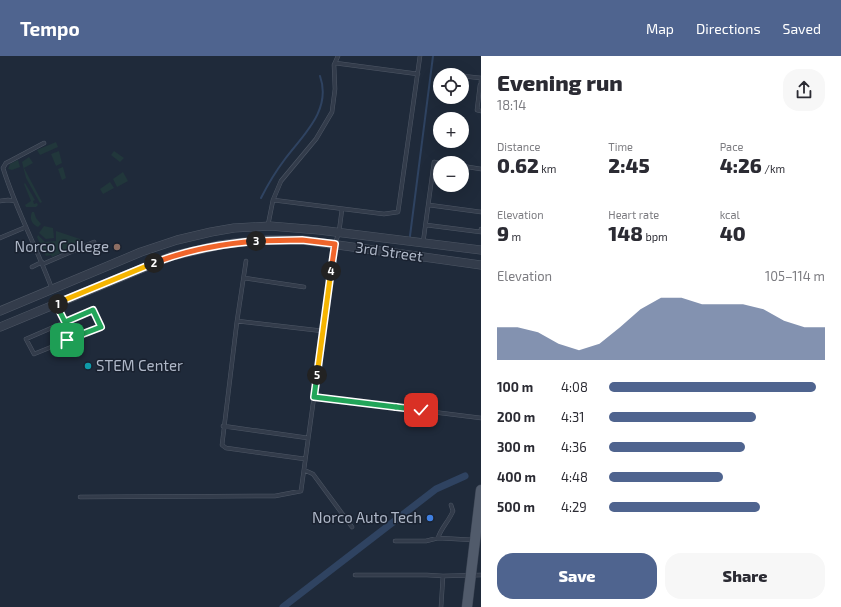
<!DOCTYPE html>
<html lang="en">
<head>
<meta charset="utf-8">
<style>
	:root { --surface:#fff; --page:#f7f7f7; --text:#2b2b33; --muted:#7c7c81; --accent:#4f648f }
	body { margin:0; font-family:"Exo 2",sans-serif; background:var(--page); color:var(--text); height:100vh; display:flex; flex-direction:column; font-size:15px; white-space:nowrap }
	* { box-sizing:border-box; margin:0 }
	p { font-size:13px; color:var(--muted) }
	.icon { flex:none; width:22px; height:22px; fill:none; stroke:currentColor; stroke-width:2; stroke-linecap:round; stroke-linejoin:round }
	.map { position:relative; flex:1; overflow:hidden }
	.sheet { display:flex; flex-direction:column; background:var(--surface); width:360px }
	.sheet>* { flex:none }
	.tools { position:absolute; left:433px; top:12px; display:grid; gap:8px }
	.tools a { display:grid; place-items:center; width:36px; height:36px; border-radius:50%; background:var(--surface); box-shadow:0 4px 16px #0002; font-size:20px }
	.pin { position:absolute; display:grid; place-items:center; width:34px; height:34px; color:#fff; margin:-17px; border-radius:8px; box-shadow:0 2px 6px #0006 }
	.km { position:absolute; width:20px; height:20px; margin:-10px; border-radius:50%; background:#222; color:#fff; font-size:11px; line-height:20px; text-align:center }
	.round { display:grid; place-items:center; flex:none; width:42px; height:42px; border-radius:16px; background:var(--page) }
	.head { display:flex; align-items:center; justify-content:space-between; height:68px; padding:0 16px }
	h1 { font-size:22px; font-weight:800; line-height:30px }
	.metrics { display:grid; grid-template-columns:repeat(3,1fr); gap:6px; height:68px; padding:4px 16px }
	.metrics div { display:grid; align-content:center }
	.metrics b { font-size:20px; font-weight:800 }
	.metrics small { font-size:11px; font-weight:400 }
	.metrics p { font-size:11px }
	.chart { height:112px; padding:8px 16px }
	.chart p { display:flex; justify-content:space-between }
	.chart svg { width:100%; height:72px; margin-top:4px; fill:var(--accent); opacity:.7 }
	.cta { display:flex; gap:8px; margin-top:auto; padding:8px 16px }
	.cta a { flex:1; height:46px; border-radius:16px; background:var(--accent); color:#fff; font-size:16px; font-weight:800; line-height:46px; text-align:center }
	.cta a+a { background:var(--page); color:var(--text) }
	ul { padding:0 16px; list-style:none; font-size:13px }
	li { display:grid; grid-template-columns:64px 48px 1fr; align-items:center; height:30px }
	li i { height:10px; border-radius:5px; background:var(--accent) }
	header { display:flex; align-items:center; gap:24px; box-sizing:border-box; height:56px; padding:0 20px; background:var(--accent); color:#fff }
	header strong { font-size:19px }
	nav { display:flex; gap:22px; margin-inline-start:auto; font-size:14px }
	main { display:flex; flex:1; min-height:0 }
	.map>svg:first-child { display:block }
	.green { fill:#21373b }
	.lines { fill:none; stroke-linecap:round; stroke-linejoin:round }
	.stream { stroke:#2f4361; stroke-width:2 }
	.canal { stroke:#2f4361; stroke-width:7 }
	.service-casing { stroke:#4e5765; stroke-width:4.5 }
	.tertiary-casing { stroke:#4e5765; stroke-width:9 }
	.primary-casing { stroke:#3c4554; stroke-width:11 }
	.service { stroke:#333c4b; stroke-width:3.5 }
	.tertiary { stroke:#333c4b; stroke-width:8 }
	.primary { stroke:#515b6b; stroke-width:10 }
	.split-1-casing { stroke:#fff; stroke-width:8 }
	.split-2-casing { stroke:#fff; stroke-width:8 }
	.split-3-casing { stroke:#fff; stroke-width:8 }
	.split-4-casing { stroke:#fff; stroke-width:8 }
	.split-5-casing { stroke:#fff; stroke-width:8 }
	.split-6-casing { stroke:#fff; stroke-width:8 }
	.split-7-casing { stroke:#fff; stroke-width:8 }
	.split-1 { stroke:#22a559; stroke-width:5 }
	.split-2 { stroke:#f5b400; stroke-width:5 }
	.split-3 { stroke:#f0652b; stroke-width:5 }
	.split-4 { stroke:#f0652b; stroke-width:5 }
	.split-5 { stroke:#f5b400; stroke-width:5 }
	.split-6 { stroke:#22a559; stroke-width:5 }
	.split-7 { stroke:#22a559; stroke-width:5 }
	.education-dot { fill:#8d6e63; stroke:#19212f; stroke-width:1.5 }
	.culture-dot { fill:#0f9aa8; stroke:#19212f; stroke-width:1.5 }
	.shop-dot { fill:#3f7fe0; stroke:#19212f; stroke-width:1.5 }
	.labels { text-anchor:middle; stroke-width:3; stroke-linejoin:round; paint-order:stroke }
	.poi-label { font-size:15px; fill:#aeb7c7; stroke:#19212f; text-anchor:end }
	.street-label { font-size:15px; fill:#aeb7c7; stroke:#19212f }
</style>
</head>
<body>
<header>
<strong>Tempo</strong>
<nav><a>Map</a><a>Directions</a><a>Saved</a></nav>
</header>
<main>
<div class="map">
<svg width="481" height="551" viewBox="0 0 481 551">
	<rect width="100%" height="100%" fill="#1f2a3a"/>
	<!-- green -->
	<path class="green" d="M56,86l2,5 -18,8 -3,-5z
		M59,95l3,12 -6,3 -5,-12z
		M114,95l10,7 -4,4 -9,-7z
		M29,101l4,6 -9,5 18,34 -2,1 -14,-25 -4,-16z
		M18,104l2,7 -8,3 -4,-1 2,-5z
		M63,111l3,11 -4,2 -4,-11z
		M123,116l5,9 -11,6 -4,-8z
		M110,126l4,6 -11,6 -3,-5z
		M25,127l10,17 -2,1 1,3 3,-1 1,2 -2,2h-10l-1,-2 6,-4 -7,-17z
		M32,156h2l2,6 5,6 -3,3c-6,-3 -9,-8 -6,-15z
		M44,170l9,2 1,10 -8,1 -7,-6z
		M56,175l24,8 1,3 -2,2 -27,13 -1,-2 -5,1 -9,-19 1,-2 7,7 11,-1z"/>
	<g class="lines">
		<!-- stream -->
		<path class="stream" d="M261,142c7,-14 15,-27 24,-39 18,-24 47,-49 35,-83
			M410,180l23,-180"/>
		<!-- canal -->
		<path class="canal" d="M283,551l153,-118 29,-13"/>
		<defs>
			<path id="service" d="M335,7l83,11
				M462,20l19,2v7
				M480,29l-3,25 4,1
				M44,87l-34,18 -4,2 -3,5c13,42 34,80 49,121
				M462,110l19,3
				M273,144l111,14 14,-2 22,-156
				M0,145l8,-1 7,1
				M429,149l52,7
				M268,169l5,-25 8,-19 35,-42 16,-27 3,-23 -1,-24 4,-9
				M426,169l55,7v-3
				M0,182l26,-11
				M423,187l11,-81 6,1
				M23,192l11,-4
				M246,205l-9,60 86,10
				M43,208l51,-22
				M32,211l10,-5
				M244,222l60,9
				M57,248l1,4 7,14
				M93,254l8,17 -67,27 -8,-15z
				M237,265l-15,124 4,3 79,11
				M313,341l168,21
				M223,370l85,12
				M304,414l9,4 39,53
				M80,441l195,-1 26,-5 34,-247 4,-12 3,-23
				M438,482c3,-10 11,-17 15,-27l-2,-6
				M395,485h31l12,-3 36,2
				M355,519h72l16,1 38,-1
				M441,551l2,-31"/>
			<path id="tertiary" d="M0,255l141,-59 36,-12 34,-8 23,-4 36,-2 49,4 162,20
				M0,271l172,-71 48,-11 15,-2 32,-3h35l179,25"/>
			<path id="primary" d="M467,551l14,-117"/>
		</defs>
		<!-- service casing -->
		<use href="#service" class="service-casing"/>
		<!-- tertiary casing -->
		<use href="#tertiary" class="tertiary-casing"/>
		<!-- primary casing -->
		<use href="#primary" class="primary-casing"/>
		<!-- service -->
		<use href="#service" class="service"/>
		<!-- tertiary -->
		<use href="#tertiary" class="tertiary"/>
		<!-- primary -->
		<use href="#primary" class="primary"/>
	</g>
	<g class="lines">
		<defs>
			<path id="split-1" d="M58,248v4l7,14 28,-12 8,17 -34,13"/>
			<path id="split-2" d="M58,248l-1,-1 97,-40"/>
			<path id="split-3" d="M154,207c33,-13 67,-19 102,-22"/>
			<path id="split-4" d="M256,185l46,-1 33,4 -4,27"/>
			<path id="split-5" d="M317,319l14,-104"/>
			<path id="split-6" d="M317,319l-3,22 82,10"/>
			<path id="split-7" d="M396,351l25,3"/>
		</defs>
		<!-- split-1 casing -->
		<use href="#split-1" class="split-1-casing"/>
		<!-- split-2 casing -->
		<use href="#split-2" class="split-2-casing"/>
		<!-- split-3 casing -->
		<use href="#split-3" class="split-3-casing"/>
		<!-- split-4 casing -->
		<use href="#split-4" class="split-4-casing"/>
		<!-- split-5 casing -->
		<use href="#split-5" class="split-5-casing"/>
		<!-- split-6 casing -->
		<use href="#split-6" class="split-6-casing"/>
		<!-- split-7 casing -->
		<use href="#split-7" class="split-7-casing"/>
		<!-- split-1 -->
		<use href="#split-1" class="split-1"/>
		<!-- split-2 -->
		<use href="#split-2" class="split-2"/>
		<!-- split-3 -->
		<use href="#split-3" class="split-3"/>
		<!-- split-4 -->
		<use href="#split-4" class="split-4"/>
		<!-- split-5 -->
		<use href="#split-5" class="split-5"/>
		<!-- split-6 -->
		<use href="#split-6" class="split-6"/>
		<!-- split-7 -->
		<use href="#split-7" class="split-7"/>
	</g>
	<!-- markers -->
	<circle class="education-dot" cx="117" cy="191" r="4"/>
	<circle class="culture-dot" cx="88" cy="310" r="4"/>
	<circle class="shop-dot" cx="430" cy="462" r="4"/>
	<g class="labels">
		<!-- poi labels -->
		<g class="poi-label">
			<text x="109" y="196">Norco College</text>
			<text x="96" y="315" text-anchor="start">STEM Center</text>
			<text x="422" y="467">Norco Auto Tech</text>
		</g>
		<!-- street labels -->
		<g class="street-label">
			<text transform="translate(389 196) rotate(8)" y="5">3rd Street</text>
		</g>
	</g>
</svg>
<div class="tools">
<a><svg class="icon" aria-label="locate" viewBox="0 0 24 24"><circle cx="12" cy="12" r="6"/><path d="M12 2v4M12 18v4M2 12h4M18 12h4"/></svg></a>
<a>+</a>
<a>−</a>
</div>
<div class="pin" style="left:67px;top:284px;background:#1e9e55"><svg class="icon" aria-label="arrive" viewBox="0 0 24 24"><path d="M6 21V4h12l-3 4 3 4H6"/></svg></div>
<div class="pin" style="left:421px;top:354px;background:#d93025"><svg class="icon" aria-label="check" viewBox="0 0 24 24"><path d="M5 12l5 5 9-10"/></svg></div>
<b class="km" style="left:58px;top:248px">1</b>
<b class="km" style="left:154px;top:207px">2</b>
<b class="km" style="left:256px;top:185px">3</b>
<b class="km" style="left:331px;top:215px">4</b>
<b class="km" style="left:317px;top:319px">5</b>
</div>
<section class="sheet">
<div class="head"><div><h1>Evening run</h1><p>18:14</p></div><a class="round"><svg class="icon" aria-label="share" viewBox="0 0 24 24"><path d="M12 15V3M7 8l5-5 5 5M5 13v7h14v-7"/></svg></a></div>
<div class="metrics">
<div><p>Distance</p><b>0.62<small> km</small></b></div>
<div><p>Time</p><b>2:45</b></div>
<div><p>Pace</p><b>4:26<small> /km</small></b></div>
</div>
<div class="metrics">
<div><p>Elevation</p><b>9<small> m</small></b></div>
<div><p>Heart rate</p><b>148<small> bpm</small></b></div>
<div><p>kcal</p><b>40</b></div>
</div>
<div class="chart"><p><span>Elevation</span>105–114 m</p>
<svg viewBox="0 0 160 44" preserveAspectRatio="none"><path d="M0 44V24L10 24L20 27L30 34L40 38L50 34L60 24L70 13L80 6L90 6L100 10L110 10L120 10L130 13L140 20L150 24L160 24V44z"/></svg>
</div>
<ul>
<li><b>100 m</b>4:08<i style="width:96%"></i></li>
<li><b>200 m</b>4:31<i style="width:68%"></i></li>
<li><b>300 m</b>4:36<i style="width:63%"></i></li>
<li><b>400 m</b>4:48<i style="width:53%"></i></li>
<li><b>500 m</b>4:29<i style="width:70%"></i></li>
</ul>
<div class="cta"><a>Save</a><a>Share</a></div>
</section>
</main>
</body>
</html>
